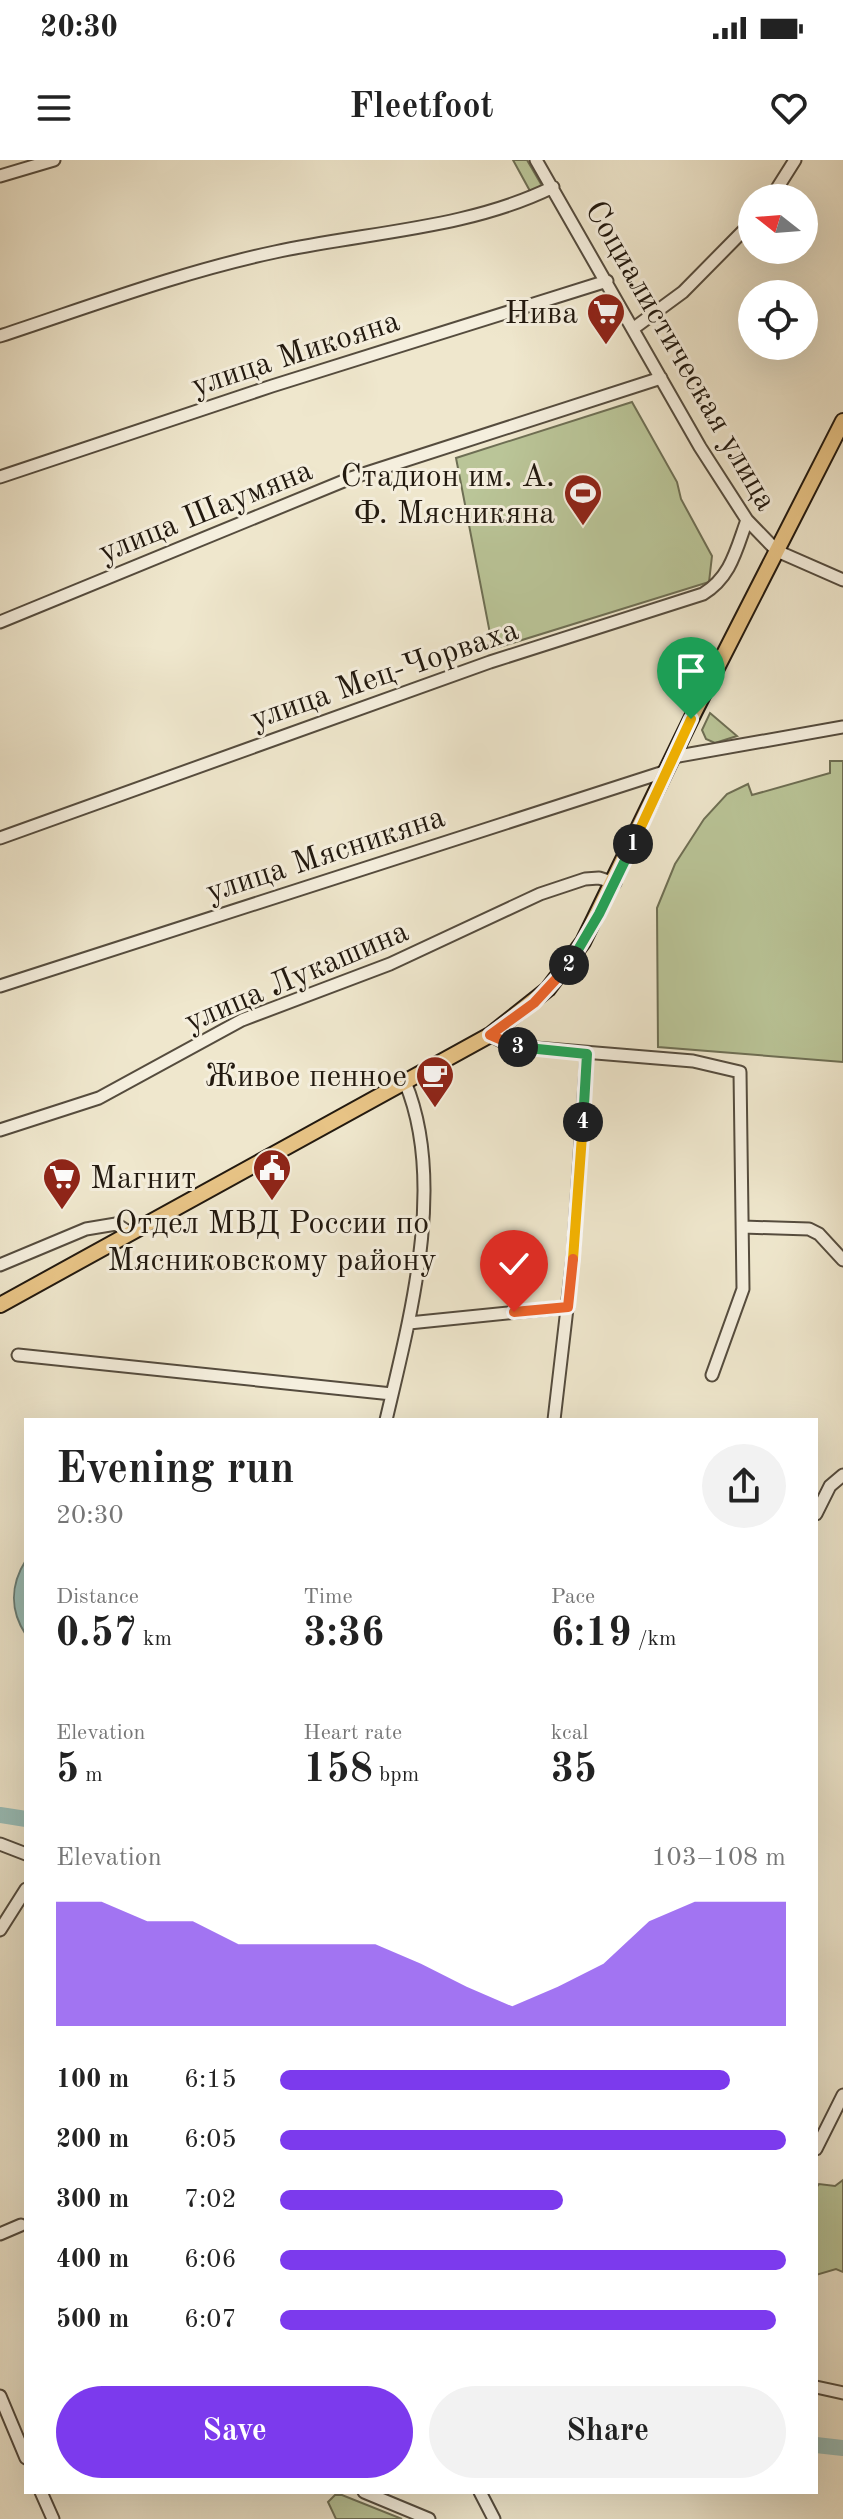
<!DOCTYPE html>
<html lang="en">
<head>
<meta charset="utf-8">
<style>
	:root { --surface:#fff; --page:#f2f2f2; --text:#222; --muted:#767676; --accent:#7c3aed }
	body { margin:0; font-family:"Old Standard TT",serif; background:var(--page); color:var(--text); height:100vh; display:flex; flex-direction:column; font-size:30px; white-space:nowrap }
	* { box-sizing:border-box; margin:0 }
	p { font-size:26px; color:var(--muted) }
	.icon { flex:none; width:44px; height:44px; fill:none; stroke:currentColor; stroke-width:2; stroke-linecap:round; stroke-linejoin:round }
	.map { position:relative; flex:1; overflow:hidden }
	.sheet { position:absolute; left:24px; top:1258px; width:794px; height:1076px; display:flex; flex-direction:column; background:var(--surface); border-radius:0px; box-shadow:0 8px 32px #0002 }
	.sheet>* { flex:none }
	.needle { width:52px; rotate:287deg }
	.controls { position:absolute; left:738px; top:24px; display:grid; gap:16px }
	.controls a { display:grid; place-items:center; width:80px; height:80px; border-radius:50%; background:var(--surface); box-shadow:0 8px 32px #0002; font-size:40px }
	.pin { position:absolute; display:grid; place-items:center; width:68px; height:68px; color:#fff; margin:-82px -34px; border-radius:50% 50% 50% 0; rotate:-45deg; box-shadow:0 0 8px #0007 }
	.pin .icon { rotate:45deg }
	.km { position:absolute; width:40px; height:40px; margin:-20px; border-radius:50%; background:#222; color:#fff; font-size:22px; line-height:40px; text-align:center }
	.round { display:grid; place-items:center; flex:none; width:84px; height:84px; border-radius:42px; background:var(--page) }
	.summary { display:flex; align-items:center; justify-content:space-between; height:136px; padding:0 32px }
	h1 { font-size:44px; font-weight:700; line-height:60px }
	.stats { display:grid; grid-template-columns:repeat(3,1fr); gap:12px; height:136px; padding:8px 32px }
	.stats div { display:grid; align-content:center }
	.stats b { font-size:40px; font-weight:700 }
	.stats small { font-size:22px; font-weight:400 }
	.stats p { font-size:22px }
	.chart { height:224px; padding:16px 32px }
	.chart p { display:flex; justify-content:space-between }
	.chart svg { width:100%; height:144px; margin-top:8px; fill:var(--accent); opacity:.7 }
	.action { display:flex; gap:16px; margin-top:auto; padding:16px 32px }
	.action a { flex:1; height:92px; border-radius:48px; background:var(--accent); color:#fff; font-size:32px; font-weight:700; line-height:92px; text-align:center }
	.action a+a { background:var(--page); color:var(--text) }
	ul { padding:0 32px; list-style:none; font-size:26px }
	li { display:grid; grid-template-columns:128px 96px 1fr; align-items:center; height:60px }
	li i { height:20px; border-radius:10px; background:var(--accent) }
	.status { display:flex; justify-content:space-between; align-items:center; height:56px; padding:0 40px; background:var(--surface); direction:ltr }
	.status svg { height:22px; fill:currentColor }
	header { display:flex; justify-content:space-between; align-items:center; height:104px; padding:0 32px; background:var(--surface); font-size:36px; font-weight:700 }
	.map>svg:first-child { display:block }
	.green { fill:#bac598; stroke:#6e6f54; stroke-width:2 }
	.water { fill:#9abfb9; stroke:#6a7d75; stroke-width:2 }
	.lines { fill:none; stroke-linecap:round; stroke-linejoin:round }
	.river { stroke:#9abfb9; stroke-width:16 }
	.minor-casing { stroke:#554c3e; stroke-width:15 }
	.major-casing { stroke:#22190f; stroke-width:18 }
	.minor { stroke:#f5efde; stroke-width:11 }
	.major { stroke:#e8c486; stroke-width:14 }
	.split-1-casing { stroke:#fff; stroke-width:16 }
	.split-2-casing { stroke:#fff; stroke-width:16 }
	.split-3-casing { stroke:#fff; stroke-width:16 }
	.split-4-casing { stroke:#fff; stroke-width:16 }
	.split-5-casing { stroke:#fff; stroke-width:16 }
	.split-6-casing { stroke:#fff; stroke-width:16 }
	.split-1 { stroke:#f5b400; stroke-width:10 }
	.split-2 { stroke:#22a559; stroke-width:10 }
	.split-3 { stroke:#f0652b; stroke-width:10 }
	.split-4 { stroke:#22a559; stroke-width:10 }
	.split-5 { stroke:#f5b400; stroke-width:10 }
	.split-6 { stroke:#f0652b; stroke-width:10 }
	.labels { text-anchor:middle; stroke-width:6; stroke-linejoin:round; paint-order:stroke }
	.poi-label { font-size:32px; fill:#22190f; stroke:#f5efde; text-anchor:end }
	.street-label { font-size:32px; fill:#22190f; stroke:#f5efde }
</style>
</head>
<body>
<div class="status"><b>20:30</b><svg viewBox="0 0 49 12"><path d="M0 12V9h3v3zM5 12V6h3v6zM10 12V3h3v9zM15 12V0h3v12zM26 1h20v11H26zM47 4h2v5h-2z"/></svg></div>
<header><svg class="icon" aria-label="menu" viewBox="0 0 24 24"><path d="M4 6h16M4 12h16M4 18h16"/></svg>Fleetfoot<svg class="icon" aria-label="heart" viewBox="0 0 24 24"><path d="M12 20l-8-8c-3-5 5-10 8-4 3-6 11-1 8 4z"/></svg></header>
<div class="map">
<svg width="843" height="2359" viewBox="0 0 843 2359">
	<rect width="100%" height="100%" fill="#efe7cd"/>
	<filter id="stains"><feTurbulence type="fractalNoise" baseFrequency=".0025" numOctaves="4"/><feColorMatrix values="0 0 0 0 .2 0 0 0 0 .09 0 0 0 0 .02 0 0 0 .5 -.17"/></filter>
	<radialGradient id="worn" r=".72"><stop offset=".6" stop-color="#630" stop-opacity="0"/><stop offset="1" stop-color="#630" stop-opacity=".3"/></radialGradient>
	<!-- green -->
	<path class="green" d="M513,0h14l14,24 -1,4 -10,3z
		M632,242l45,80 4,17 31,57 -3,26 -216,67 -37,-191z
		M710,553l27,23 -22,7 -9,-4 -4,-9z
		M830,601h13v301l-185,-15 -1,-139 18,-44 29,-45 23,-25 21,-10 4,11 78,-22z
		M843,2020v92l-7,-3 -20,6v-87l3,-4 16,2z
		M335,2335h7l60,24h-66l-8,-17z"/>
	<!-- water -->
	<path class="water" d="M26,1400v75c-16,-24 -16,-50 0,-75z"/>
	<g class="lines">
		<!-- river -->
		<path class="river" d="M0,1655l26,4
			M816,2285l27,3"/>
		<defs>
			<path id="minor" d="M536,0l164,287 47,73 30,31 66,29
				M0,16l54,-16
				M771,38l24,-38
				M634,168l49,-36 69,-70
				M0,176c91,-30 181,-64 275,-84 92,-20 193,-23 278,-65
				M0,317l272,-91 335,-105
				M0,462l351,-144 310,-100
				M673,597l170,-30
				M0,678l490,-176 213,-68c28,-17 33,-44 44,-74
				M0,826l667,-215
				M490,875l21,11 182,15 47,11 3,217 -31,86
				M0,970l99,-32 143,-78 148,-56 150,-70 45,-15 14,-1 16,5
				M743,1067l66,2 10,5 24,26
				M0,1105l86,-36 30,-5 14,9
				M409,1163l159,-16
				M18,1195l374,39
				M386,1260c24,-102 61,-238 19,-338
				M554,1260l19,-163 14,-203
				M816,1354l14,-28 13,-11
				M0,1684l26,10
				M0,1770l26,-41
				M816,1989l27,-54
				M0,2074l21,-9
				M816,2227l27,6
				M0,2236l26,62
				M41,2332l12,27
				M364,2332l65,27
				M480,2332l14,27"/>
			<path id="major" d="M0,1145l490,-270 58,-46 35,-47 112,-231 148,-290"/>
		</defs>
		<!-- minor casing -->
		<use href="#minor" class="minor-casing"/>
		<!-- major casing -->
		<use href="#major" class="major-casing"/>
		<!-- minor -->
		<use href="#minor" class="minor"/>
		<!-- major -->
		<use href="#major" class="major"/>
	</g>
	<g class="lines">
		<defs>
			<path id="split-1" d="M633,684l58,-125"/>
			<path id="split-2" d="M569,805l30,-51 34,-70"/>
			<path id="split-3" d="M518,887l-28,-12 44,-32 35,-38"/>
			<path id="split-4" d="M518,887l69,7 -4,68"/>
			<path id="split-5" d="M573,1099l10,-137"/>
			<path id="split-6" d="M514,1152l54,-5 5,-48"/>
		</defs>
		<!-- split-1 casing -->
		<use href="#split-1" class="split-1-casing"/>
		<!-- split-2 casing -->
		<use href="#split-2" class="split-2-casing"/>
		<!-- split-3 casing -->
		<use href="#split-3" class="split-3-casing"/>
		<!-- split-4 casing -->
		<use href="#split-4" class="split-4-casing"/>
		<!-- split-5 casing -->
		<use href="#split-5" class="split-5-casing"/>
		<!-- split-6 casing -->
		<use href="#split-6" class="split-6-casing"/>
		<!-- split-1 -->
		<use href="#split-1" class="split-1"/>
		<!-- split-2 -->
		<use href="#split-2" class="split-2"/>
		<!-- split-3 -->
		<use href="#split-3" class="split-3"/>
		<!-- split-4 -->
		<use href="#split-4" class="split-4"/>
		<!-- split-5 -->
		<use href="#split-5" class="split-5"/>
		<!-- split-6 -->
		<use href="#split-6" class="split-6"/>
	</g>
	<!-- icons -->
	<defs>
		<symbol id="supermarket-pin" viewBox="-11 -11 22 30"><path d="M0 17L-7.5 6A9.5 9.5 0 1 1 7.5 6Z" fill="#8f2418" stroke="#f5efde"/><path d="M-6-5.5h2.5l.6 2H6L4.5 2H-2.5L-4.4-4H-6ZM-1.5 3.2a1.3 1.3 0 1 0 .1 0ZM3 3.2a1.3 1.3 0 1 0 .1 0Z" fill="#fff"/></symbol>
		<symbol id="stadium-pin" viewBox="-11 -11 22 30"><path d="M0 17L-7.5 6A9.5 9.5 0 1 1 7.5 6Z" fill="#8f2418" stroke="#f5efde"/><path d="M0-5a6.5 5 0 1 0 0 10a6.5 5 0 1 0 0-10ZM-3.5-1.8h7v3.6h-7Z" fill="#fff"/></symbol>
		<symbol id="cafe-pin" viewBox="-11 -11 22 30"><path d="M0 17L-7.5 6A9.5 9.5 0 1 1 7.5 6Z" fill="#8f2418" stroke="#f5efde"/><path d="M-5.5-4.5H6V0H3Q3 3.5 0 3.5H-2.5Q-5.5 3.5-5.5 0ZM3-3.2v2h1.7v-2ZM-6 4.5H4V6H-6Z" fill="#fff"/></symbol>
		<symbol id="civic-pin" viewBox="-11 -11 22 30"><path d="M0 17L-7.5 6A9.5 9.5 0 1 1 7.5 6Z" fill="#8f2418" stroke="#f5efde"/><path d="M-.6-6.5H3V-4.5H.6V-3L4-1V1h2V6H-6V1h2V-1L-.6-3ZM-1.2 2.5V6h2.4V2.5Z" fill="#fff"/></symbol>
	</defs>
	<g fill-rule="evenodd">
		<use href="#supermarket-pin" x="584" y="130" width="44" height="60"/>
		<use href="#stadium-pin" x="561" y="311" width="44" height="60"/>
		<use href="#cafe-pin" x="413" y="893" width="44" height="60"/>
		<use href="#civic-pin" x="250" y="986" width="44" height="60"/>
		<use href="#supermarket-pin" x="40" y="995" width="44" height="60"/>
	</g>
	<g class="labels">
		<!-- poi labels -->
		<g class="poi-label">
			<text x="578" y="163">Нива</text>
			<text x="555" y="326">Стадион им. А.<tspan x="555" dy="37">Ф. Мясникяна</tspan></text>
			<text x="407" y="926">Живое пенное</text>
			<text x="90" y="1028" text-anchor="start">Магнит</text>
			<text x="272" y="1073" text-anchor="middle">Отдел МВД России по<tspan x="272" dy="37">Мясниковскому району</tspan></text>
		</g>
		<!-- street labels -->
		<g class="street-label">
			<text transform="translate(295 192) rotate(-18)" y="11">улица Микояна</text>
			<text transform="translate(682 195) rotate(60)" y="11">Социалистическая улица</text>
			<text transform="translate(205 350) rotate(-22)" y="11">улица Шаумяна</text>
			<text transform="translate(384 513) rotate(-19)" y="11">улица Мец-Чорваха</text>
			<text transform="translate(325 693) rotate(-18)" y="11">улица Мясникяна</text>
			<text transform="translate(296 815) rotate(-23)" y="11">улица Лукашина</text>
		</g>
	</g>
	<rect width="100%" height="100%" filter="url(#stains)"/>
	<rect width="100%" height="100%" fill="url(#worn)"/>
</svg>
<div class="controls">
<a><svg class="needle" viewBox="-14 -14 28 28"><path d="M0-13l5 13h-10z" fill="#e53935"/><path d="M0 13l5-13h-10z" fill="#767676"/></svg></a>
<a><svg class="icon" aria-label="locate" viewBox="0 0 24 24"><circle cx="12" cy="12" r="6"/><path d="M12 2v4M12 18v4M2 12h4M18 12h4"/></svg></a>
</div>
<div class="pin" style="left:691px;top:559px;background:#1e9e55"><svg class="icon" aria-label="arrive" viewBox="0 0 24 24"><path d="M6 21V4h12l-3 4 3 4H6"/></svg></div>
<div class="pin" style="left:514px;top:1152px;background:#d93025"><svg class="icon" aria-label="check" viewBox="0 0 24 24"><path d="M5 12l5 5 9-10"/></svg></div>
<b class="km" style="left:633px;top:684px">1</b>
<b class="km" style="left:569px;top:805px">2</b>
<b class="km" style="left:518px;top:887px">3</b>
<b class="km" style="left:583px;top:962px">4</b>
<section class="sheet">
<div class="summary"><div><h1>Evening run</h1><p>20:30</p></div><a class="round"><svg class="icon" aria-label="share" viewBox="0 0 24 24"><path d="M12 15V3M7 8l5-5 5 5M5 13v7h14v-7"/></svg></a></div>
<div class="stats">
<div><p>Distance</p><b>0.57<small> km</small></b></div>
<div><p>Time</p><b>3:36</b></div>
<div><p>Pace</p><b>6:19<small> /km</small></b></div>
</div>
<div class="stats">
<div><p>Elevation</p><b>5<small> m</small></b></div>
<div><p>Heart rate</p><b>158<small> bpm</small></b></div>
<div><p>kcal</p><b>35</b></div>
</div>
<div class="chart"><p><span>Elevation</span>103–108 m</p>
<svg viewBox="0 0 160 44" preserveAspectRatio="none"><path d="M0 44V6L10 6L20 12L30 12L40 19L50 19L60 19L70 19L80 25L90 32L100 38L110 32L120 25L130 12L140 6L150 6L160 6V44z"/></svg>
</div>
<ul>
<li><b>100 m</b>6:15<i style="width:89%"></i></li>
<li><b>200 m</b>6:05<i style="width:100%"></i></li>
<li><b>300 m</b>7:02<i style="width:56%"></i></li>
<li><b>400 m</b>6:06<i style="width:100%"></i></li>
<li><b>500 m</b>6:07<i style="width:98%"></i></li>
</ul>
<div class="action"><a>Save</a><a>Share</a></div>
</section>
</div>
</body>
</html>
